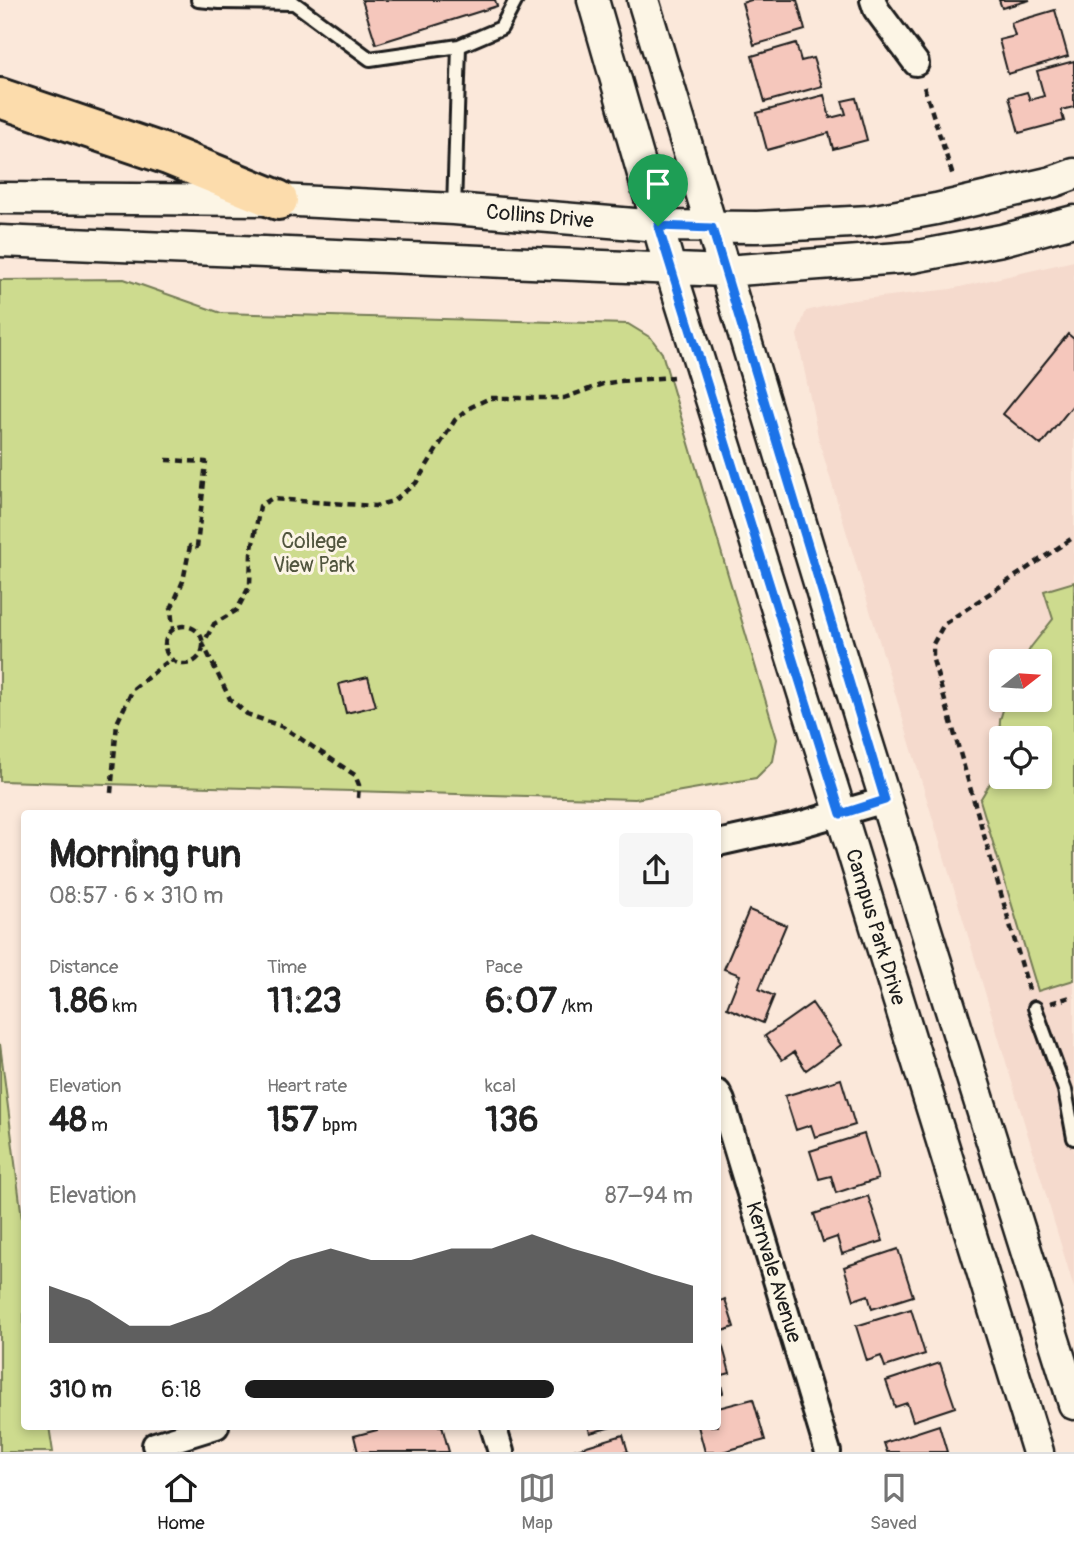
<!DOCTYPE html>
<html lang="en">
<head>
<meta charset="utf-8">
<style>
	:root { --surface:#fff; --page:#f6f6f6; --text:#222; --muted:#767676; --line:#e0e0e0; --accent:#1c1c1c }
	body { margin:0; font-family:Pangolin,sans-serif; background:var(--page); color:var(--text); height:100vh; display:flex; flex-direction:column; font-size:26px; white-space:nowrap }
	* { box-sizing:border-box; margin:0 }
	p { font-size:23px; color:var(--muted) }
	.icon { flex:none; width:38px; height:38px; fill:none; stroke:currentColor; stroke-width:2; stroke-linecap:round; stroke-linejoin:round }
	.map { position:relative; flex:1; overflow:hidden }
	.side { position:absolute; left:21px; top:810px; width:700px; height:620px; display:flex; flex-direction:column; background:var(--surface); border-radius:7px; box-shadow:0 4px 10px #0003 }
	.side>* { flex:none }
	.needle { width:46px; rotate:73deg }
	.controls { position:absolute; left:989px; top:649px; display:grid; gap:14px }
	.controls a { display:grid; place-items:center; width:63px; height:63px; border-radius:7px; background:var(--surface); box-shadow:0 4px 10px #0003; font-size:35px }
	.pin { position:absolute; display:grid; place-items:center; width:60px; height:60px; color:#fff; margin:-72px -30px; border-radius:50% 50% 50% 0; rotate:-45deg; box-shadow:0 0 7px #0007 }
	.pin .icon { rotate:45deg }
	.round { display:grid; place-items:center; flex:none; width:74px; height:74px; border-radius:7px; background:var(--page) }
	.overview { display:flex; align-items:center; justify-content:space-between; height:119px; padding:0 28px }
	h1 { font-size:38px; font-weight:700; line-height:52px }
	.metrics { display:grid; grid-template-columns:repeat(3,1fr); gap:10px; height:119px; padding:7px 28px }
	.metrics div { display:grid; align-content:center }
	.metrics b { font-size:35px; font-weight:700 }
	.metrics small { font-size:19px; font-weight:400 }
	.metrics p { font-size:19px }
	.chart { height:196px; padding:14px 28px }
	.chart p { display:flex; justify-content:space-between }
	.chart svg { width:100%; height:126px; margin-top:7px; fill:var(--accent); opacity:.7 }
	ul { padding:0 28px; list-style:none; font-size:23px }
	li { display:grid; grid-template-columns:112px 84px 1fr; align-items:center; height:52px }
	li i { height:18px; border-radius:9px; background:var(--accent) }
	.menu { display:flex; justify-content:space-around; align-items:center; height:98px; border-top:2px solid var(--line); background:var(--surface); font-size:19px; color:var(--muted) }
	.menu a { display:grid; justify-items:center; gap:4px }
	.menu .current { color:var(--accent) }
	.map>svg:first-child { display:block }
	.built { fill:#f5dacd; fill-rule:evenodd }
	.green { fill:#cddb8e; stroke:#747c55; stroke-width:2; fill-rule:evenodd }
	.building { fill:#f5c7bc; stroke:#1c1c1c; stroke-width:2 }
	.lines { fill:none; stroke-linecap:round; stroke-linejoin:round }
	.service-casing { stroke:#1c1c1c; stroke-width:18 }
	.minor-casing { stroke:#1c1c1c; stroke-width:30 }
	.tertiary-casing { stroke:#1c1c1c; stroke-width:35 }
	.motorway-casing { stroke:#1c1c1c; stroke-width:44 }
	.path { stroke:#1c1c1c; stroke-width:4.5; stroke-dasharray:7 5; stroke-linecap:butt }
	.service { stroke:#fcf5e5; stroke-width:12 }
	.minor { stroke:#fcf5e5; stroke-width:24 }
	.tertiary { stroke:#fcf5e5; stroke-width:30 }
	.motorway { stroke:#fcdcac; stroke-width:38 }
	.route-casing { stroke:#fff; stroke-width:14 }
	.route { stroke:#1a73e8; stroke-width:9 }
	.labels { text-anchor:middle; stroke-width:6; stroke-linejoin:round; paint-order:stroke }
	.street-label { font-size:21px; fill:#1c1c1c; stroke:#fcf5e5 }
	.park-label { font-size:21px; fill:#51553e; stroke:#fcf5e5 }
</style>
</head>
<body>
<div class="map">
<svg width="1074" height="1452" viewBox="0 0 1074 1452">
	<rect width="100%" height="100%" fill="#fbe8da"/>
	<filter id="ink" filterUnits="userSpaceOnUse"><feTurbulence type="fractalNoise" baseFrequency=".0143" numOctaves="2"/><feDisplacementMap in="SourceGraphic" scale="14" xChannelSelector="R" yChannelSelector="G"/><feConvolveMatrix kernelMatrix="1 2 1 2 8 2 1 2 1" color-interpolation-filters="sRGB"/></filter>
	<g filter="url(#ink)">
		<!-- built -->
		<path class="built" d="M1074,261v1027l-255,-847 -22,-106 9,-24 40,-10 105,-12zM1001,662h39v38h-39zM1001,738h39v39h-39z"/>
		<!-- green -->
		<path class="green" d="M124,279l97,34 407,11 23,14 11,15 115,386 -4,22 -17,17 -121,21 -635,-18v-501z
			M1074,582v398l-36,11 -58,-191 18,-30 2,-50 6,-20h34v-38l-17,-1 8,-14 22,-28 -9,-28zM1040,738v39h-39v-39z
			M0,1044l24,190v192h25l4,26h-53z"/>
		<!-- building -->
		<path class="building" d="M362,0h133l2,6 -121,38z
			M751,0h46l8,30 -51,15 -12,-42z
			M999,0h31l-28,8z
			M1055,10l13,46 -60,18 -9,-34 16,-4 -4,-13z
			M796,43l5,18 12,-3 9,28 -57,16 -13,-46z
			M1074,61v46l-13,3 3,11 -45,12 -10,-36 18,-5 3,8 14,-4 -7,-25z
			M824,95l6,23 16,-4 -4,-13 14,-3 11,42 -34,9 -4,-16 -62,17 -10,-37z
			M1068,334l6,5v65l-33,41 -38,-31z
			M368,677l8,29 -30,7 -7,-29z
			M749,910l37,15 -27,64 15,7 -11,27 -36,-15 13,-33 -16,-6z
			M812,1003l29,42 -35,25 -12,-18 -12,8 -17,-24z
			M841,1079l14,46 -40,12 -4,-12 -15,5 -11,-34z
			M864,1134l14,45 -42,14 -5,-17 -12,3 -9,-28z
			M868,1196l15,45 -41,13 -5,-17 -14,5 -9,-28z
			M898,1249l15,47 -41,13 -4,-14 -14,5 -10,-33z
			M725,1299l9,28 -16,6v-31z
			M911,1309l14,45 -40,13 -4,-11 -14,5 -11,-35z
			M722,1344l8,29 -11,3 4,17 -5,2v-49z
			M940,1363l15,44 -42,14 -6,-18 -12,4 -9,-26z
			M753,1399l12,41 -43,12h-17l-7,-26h20v-18z
			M939,1425l8,27h-60l-3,-9z
			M376,1426h66l7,26h-91l-4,-16 23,-6z
			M588,1426h27l-25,7z
			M623,1435l5,17h-61z"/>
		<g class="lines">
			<defs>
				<path id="service" d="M198,0l21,2 75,1 76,56 89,-13 42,-18 15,-28
					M454,209l5,-163
					M1035,1008l30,82 9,48"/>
				<path id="minor" d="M873,0l3,9 40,54
					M718,843l77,-17 90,-26
					M718,1093l4,8 106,351
					M493,1426l8,26
					M155,1445l61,-19"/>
				<path id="tertiary" d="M593,0l77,268 171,546 197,638
					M643,0l222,735 209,669
					M0,198l278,2 176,9 204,17 99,1 113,-6 66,-12 116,-27 22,-8
					M0,241l725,30 188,-14 89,-17 72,-19"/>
				<path id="motorway" d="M0,98l168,57 110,45"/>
			</defs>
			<!-- service casing -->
			<use href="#service" class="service-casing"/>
			<!-- minor casing -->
			<use href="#minor" class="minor-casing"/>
			<!-- tertiary casing -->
			<use href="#tertiary" class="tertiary-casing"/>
			<!-- motorway casing -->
			<use href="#motorway" class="motorway-casing"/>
			<!-- path -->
			<path class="path" d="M924,87l29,89
				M166,460l40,2 -9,85 -7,-1 -7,35 -12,28 2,20
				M165 645a19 19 0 1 1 38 0a19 19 0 1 1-38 0Z
				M111,793l6,-70 16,-34 38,-30
				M358,798l1,-13 -4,-10 -72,-48 -36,-13 -17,-15 -27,-55 11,-20 23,-14 13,-25 1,-31 9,-48 11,-7 104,7 18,-5 23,-18 39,-63 16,-13 19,-9h74l39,-14 17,-3 53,-4
				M1029,990l-96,-330v-16l11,-20 130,-87
				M1051,1003l23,-7"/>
			<!-- service -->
			<use href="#service" class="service"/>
			<!-- minor -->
			<use href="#minor" class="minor"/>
			<!-- tertiary -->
			<use href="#tertiary" class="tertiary"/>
			<!-- motorway -->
			<use href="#motorway" class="motorway"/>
		</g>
	</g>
	<g class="lines" filter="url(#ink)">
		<defs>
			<path id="route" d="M658,226l54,2 173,572 -44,14z"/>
		</defs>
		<!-- route casing -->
		<use href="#route" class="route-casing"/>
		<!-- route -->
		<use href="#route" class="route"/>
	</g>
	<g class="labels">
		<!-- street labels -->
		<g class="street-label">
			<text transform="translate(540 216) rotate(5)" y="7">Collins Drive</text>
			<text transform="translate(876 927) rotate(73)" y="7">Campus Park Drive</text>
			<text transform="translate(774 1272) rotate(73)" y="7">Kernvale Avenue</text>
		</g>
		<!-- park labels -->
		<g class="park-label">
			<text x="314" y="548">College<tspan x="314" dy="24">View Park</tspan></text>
		</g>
	</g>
</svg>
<div class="controls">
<a><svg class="needle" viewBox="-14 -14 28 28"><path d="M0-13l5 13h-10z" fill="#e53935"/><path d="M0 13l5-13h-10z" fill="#767676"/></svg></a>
<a><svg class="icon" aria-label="locate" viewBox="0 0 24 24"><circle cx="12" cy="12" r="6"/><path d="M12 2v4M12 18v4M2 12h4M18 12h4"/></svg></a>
</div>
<div class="pin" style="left:658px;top:226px;background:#1e9e55"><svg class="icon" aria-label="arrive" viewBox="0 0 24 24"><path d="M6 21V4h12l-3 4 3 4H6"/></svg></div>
<section class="side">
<div class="overview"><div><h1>Morning run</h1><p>08:57 · 6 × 310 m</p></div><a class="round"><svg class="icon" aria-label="share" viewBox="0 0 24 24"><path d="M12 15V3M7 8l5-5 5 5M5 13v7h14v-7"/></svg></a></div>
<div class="metrics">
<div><p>Distance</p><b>1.86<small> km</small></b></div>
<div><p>Time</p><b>11:23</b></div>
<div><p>Pace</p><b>6:07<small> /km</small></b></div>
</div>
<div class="metrics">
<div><p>Elevation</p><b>48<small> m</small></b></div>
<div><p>Heart rate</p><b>157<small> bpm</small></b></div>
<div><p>kcal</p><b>136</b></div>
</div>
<div class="chart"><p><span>Elevation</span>87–94 m</p>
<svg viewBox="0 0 160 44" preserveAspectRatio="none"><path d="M0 44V24L10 29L20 38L30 38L40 33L50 24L60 15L70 11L80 15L90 15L100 11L110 11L120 6L130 11L140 15L150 20L160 24V44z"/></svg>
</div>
<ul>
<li><b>310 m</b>6:18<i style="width:69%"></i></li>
</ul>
</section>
</div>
<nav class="menu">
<a class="current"><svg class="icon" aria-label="home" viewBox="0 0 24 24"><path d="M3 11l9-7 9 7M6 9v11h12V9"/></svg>Home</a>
<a><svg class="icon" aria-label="map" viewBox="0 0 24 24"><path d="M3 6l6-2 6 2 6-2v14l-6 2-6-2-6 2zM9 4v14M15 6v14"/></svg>Map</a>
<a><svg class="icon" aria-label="saved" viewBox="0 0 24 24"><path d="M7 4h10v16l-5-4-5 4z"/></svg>Saved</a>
</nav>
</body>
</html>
